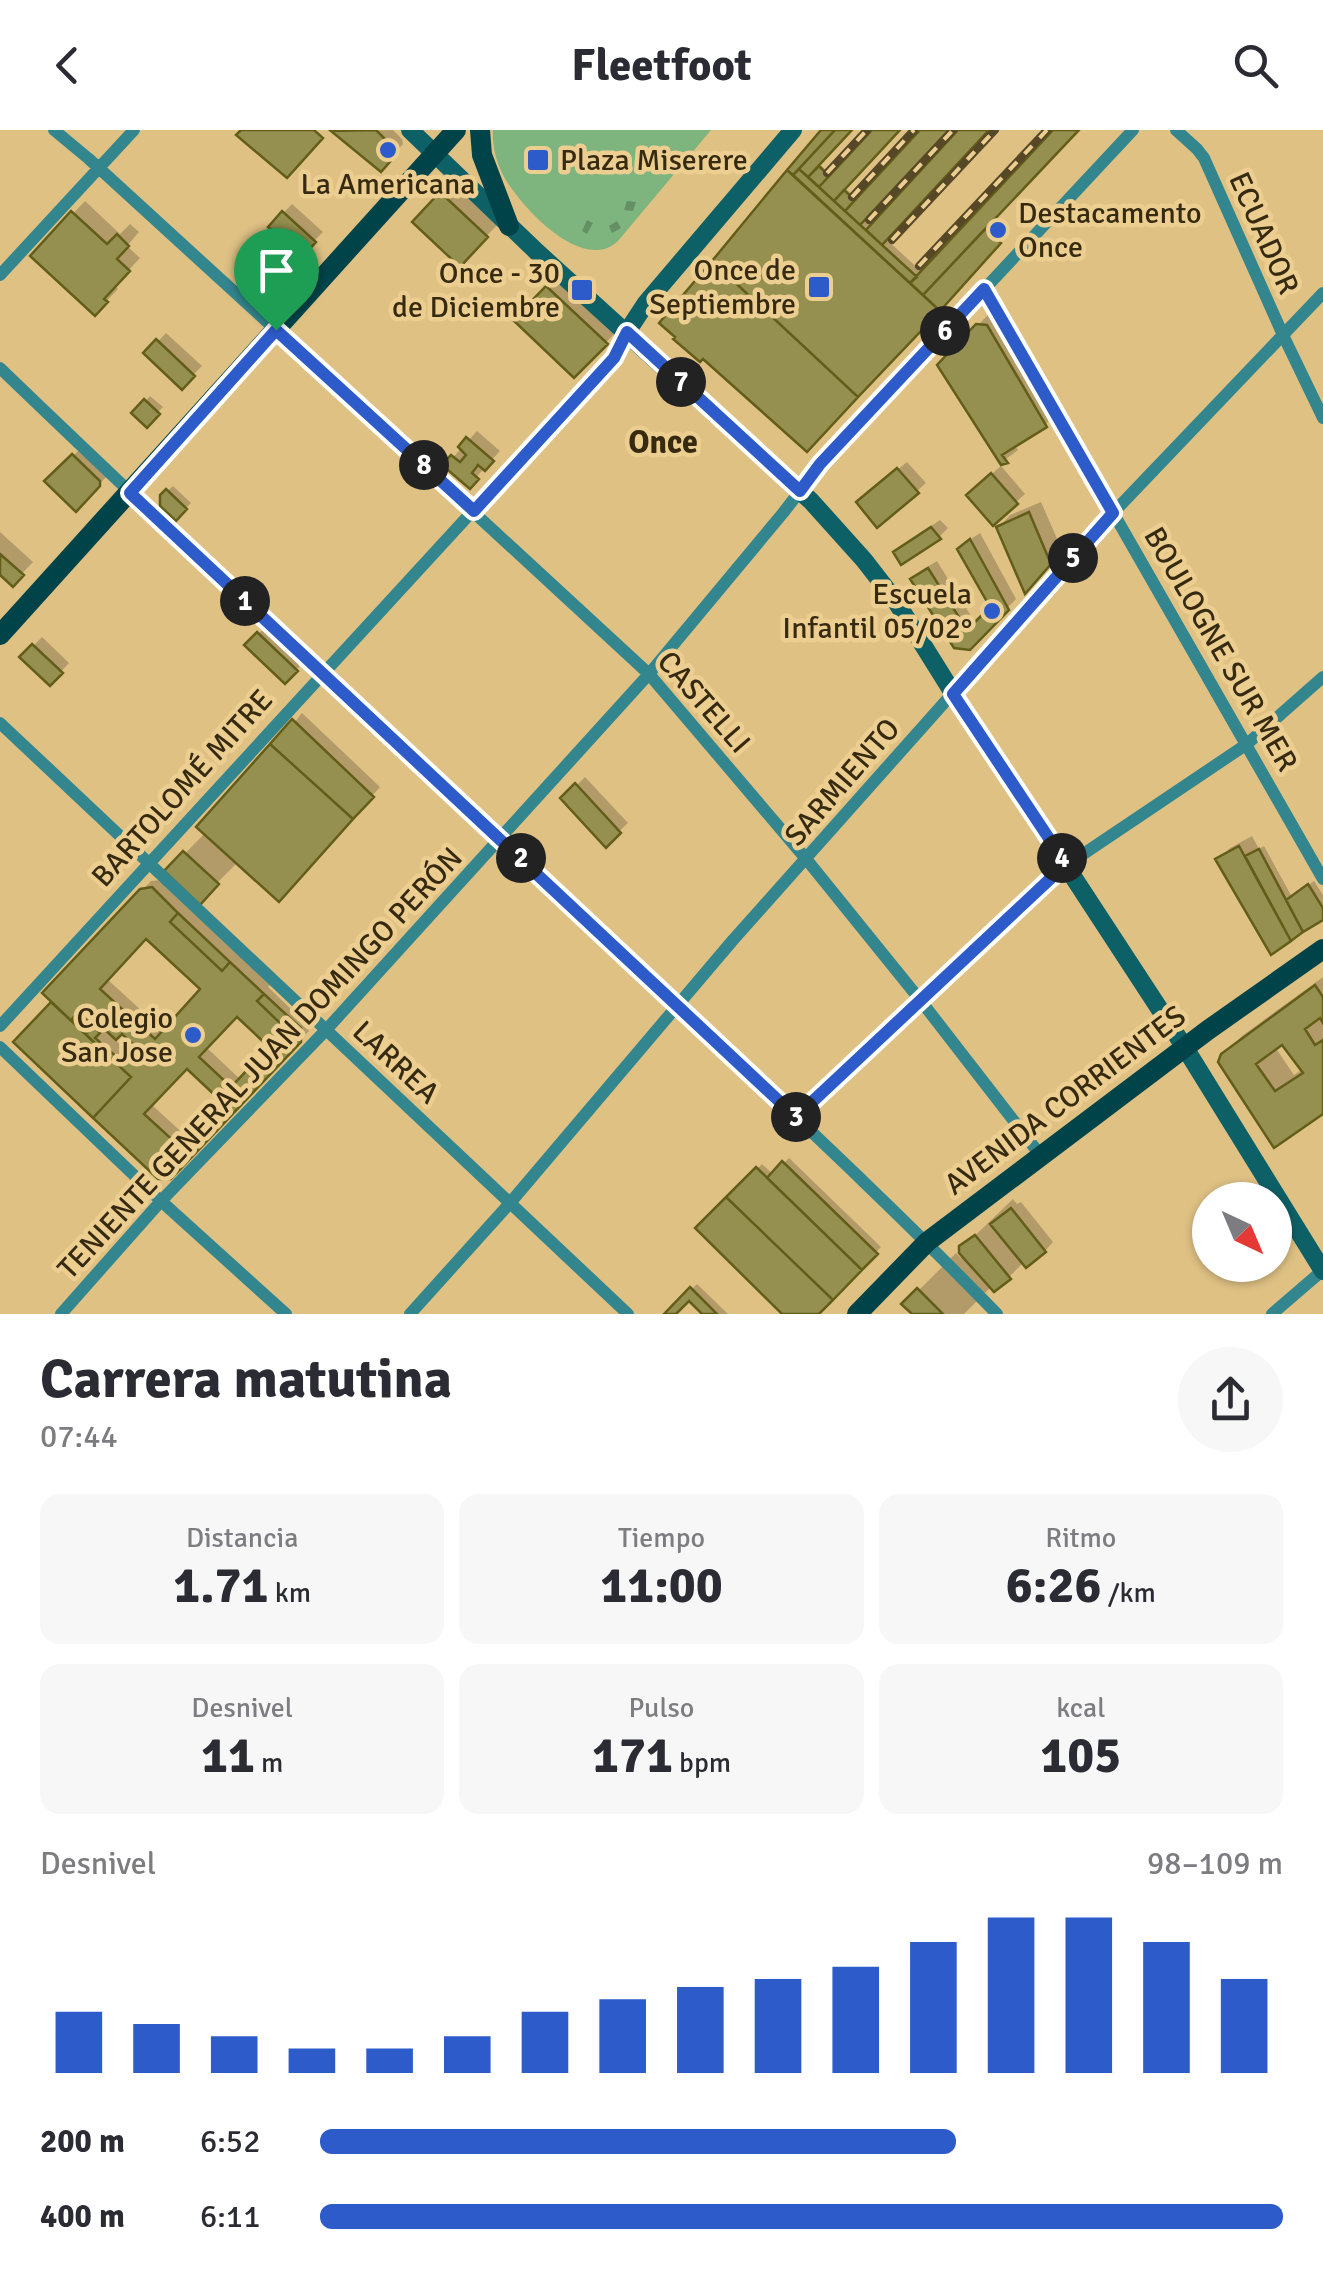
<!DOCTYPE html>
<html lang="es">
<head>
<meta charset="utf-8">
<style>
	:root { --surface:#fff; --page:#f7f7f7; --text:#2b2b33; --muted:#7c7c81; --accent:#2e5bca }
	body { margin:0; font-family:Signika,sans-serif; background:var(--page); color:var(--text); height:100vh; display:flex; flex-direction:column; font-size:38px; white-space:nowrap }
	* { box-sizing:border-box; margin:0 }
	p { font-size:32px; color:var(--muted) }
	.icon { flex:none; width:55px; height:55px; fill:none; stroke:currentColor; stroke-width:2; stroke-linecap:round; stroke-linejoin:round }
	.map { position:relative; height:1184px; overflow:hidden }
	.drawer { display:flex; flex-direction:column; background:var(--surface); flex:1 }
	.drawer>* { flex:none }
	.needle { width:65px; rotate:136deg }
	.tools { position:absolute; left:1192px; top:1052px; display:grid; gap:20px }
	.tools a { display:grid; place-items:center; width:100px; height:100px; border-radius:50%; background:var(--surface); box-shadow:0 2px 8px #0004; font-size:50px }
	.pin { position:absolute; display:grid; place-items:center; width:85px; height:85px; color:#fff; margin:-102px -42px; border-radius:50% 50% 50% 0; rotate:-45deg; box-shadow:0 0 10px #0007 }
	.pin .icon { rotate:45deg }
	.km { position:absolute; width:50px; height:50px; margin:-25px; border-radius:50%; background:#222; color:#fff; font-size:28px; line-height:50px; text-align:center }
	.round { display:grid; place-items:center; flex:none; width:105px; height:105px; border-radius:52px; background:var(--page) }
	.summary { display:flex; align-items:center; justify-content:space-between; height:170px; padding:0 40px }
	h1 { font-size:55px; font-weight:700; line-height:75px }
	.stats { display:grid; grid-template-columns:repeat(3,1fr); gap:15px; height:170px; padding:10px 40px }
	.stats div { display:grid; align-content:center; border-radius:20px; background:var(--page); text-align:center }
	.stats b { font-size:50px; font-weight:700 }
	.stats small { font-size:28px; font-weight:400 }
	.stats p { font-size:28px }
	.chart { height:280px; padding:20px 40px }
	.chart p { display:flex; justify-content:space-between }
	.chart svg { width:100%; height:180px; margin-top:10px; stroke:var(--accent); stroke-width:6 }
	ul { padding:0 40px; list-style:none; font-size:32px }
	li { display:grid; grid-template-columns:160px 120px 1fr; align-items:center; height:75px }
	li i { height:25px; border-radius:12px; background:var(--accent) }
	header { display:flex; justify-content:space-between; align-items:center; height:130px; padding:0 40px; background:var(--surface); font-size:45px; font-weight:700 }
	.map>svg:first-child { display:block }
	.green { fill:#7eb47e }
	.shadow { fill:#0003; fill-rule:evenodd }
	.building { fill:#95904f; stroke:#635d1a; stroke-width:2.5; fill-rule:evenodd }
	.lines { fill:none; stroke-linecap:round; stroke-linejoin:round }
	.street { stroke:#33868e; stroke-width:12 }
	.secondary { stroke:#0e6067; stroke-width:18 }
	.primary { stroke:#00444a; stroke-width:20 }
	.rail-casing { stroke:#564727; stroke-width:8 }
	.rail { stroke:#edce91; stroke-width:4; stroke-dasharray:11; stroke-linecap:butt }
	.route-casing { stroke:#fff; stroke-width:20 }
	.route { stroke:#2e5bca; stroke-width:12 }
	.poi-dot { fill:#2e5bca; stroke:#edce91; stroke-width:4 }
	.labels { text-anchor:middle; stroke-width:9; stroke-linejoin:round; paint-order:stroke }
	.poi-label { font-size:30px; fill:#362a11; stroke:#edce91; text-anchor:end }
	.street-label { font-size:30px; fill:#362a11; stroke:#edce91 }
	.neighbourhood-label { font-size:32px; font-weight:bold; fill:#362a11; stroke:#edce91 }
</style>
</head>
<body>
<header><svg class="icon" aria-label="back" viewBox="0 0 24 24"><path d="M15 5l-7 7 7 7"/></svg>Fleetfoot<svg class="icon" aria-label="search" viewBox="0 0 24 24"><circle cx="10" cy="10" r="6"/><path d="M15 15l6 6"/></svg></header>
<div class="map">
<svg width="1323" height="1184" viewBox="0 0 1323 1184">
	<rect width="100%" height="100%" fill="#dfc184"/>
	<!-- green -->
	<path class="green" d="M493,0h218l-93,111c-36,34 -99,-36 -115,-66 -7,-14 -11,-30 -10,-45z"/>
	<!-- shadow -->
	<path class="shadow" d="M393,0l9,9 1,5 -22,25 -46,-38z
		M824,0h25l-31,33 15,13 43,-46h21l-53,57 14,13 66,-70h21l-79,86 8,8 88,-94h24l-101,108 38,35 133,-143h20l-84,89 16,15 -201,215 -144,-127z
		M453,52l45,42 -38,40 -45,-42z
		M85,71l35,33 10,-10 9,8 -12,14 13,12 -26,28 4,3 -23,24 -62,-57z
		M627,71l9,1 -3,9 -9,-1z
		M292,74l31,28 -21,21 -31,-27z
		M587,90l6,3 -6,11 -5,-3z
		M617,91l4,7 -9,5 -3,-7z
		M560,146l58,54 -44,45 -58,-56z
		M990,183l8,1 59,99 -12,12 -31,19 4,6 -16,12 -24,-137z
		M166,203l36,33 -20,20 -35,-33z
		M150,266l13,11 -16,17 -12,-11z
		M477,301l23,20 -31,34 -23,-20z
		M85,314l26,28 -35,36 -28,-27z
		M907,332l19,21 -9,8 -49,3z
		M1001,336l24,28 -9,8 -38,-16z
		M173,356l18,17 -15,15 -14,-22z
		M1041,372l21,48 -25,28 -38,-51 11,-12z
		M940,390l8,8 -9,9 -37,25 -5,-9 8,-9z
		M0,402l33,30 -20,21 -13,-12z
		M980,403l36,66 -47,49 -56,-69 9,-9 15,-9 39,63 17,-16 -25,-67z
		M267,495l38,36 -20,20 -37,-36z
		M42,507l27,26 -19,20 -27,-26z
		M302,583l78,74 -89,100 -53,-25 -39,39 -31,-30 38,-39z
		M585,647l43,46 -22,21 -42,-46z
		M1252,706l7,13 5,-3 28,51 22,-16 9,14v22l-35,23 -70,-80 12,-12z
		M161,750l110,104 -3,3 29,28 3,-3 8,7 1,12 -139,145 -154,-134 39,-40 -10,-9 106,-112zM146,806l58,53 -39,43 -58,-53zM237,883l36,34 -32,33 -35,-33zM122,901l16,14 -8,8 -16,-14zM187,936l37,34 -36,38 -37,-34z
		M1323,847v134l-48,34 -52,-90 19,-19zM1283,912l20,27 -9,6 -19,-28z
		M789,1028l92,89 -65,67h-30l-88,-86 64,-64 11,10z
		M1013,1069l4,5 4,-2 32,40 -8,9 -21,11 -15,15 -17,9 -28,28h-49l-10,-10 51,-51 5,5 1,-10z
		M697,1154l31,30h-23l-16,-16 -13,12 3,4h-12z"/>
	<!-- building -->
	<path class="building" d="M241,0h73l9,8 -36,40 -51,-43z
		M376,0l18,18 2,7 -15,17 -50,-41z
		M821,0h14l-42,45 -6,-5z
		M835,0h17l-44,47 -9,-8z
		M872,0h28l-66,71 -15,-14z
		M920,0h29l-89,95 -15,-14z
		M958,0h31l-107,115 -16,-15z
		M1053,0h26l-156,165 -13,-12z
		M819,36l10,10 -10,11 -11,-10z
		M799,39l118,108 -7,6 -117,-108z
		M787,40l153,141 -82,86 -146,-136z
		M844,60l11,10 -10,11 -11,-10z
		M440,62l48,45 -28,30 -48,-45z
		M71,81l36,33 10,-10 12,12 -12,13 13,12 -26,28 4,3 -13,14 -65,-60z
		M282,81l34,31 -13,14 -35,-29z
		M985,99l16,14 -61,68 -17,-16z
		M712,131l146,136 -51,55 -104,-93 -3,3 -27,-23 2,-2 -16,-14z
		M546,156l62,58 -34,34 -61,-58z
		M976,194l11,1 60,102 -45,28 6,8 -7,2 -64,-100z
		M156,209l39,37 -13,14 -39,-37z
		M144,269l16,15 -13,14 -16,-15z
		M466,307l28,24 -9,10 -7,-6 -6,8 7,6 -9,10 -28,-24 9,-10 9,7 6,-7 -8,-8z
		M72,324l28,27v5l-24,26 -32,-31z
		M897,338l22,25 -42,35 -21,-26z
		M991,343l27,31 -25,22 -27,-31z
		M166,359l21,20 -11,12 -16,-15v-11z
		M1029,382l22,52 -26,30 -29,-67z
		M931,397l10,12 -40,26 -8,-13z
		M970,409l39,71 -39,40 -16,-2 -44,-69 18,-11 39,62 23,-23 -33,-58z
		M0,424l24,21 -11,12 -13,-12z
		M257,502l41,39 -13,13 -41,-39z
		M32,514l31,29 -13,13 -31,-29z
		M292,589l82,78 -21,22 -83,-75z
		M270,614l83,75 -74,83 -83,-75z
		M575,653l46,50 -15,15 -46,-50z
		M1239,716l52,95 -20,14 -56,-96z
		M1259,719l44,83 -12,9 -46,-85z
		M183,721l36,33 -19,21 -36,-34z
		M1308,754l15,24v12l-20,12 -17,-32z
		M152,757l26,26 -8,9 52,49 8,-9 34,32 -7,7 26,25 7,-8 11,10v14l-130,137h-13l-65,-61 38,-41 -89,-84 98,-104zM146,809l54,50 -45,50 -55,-50zM78,882l15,14 -6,7 -15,-14zM237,887l32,30 -38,40 -32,-30zM101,896l15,14 6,-6 12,11 -14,15 -25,-22 5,-5 -3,-3zM187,939l33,31 -42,45 -34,-31z
		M178,783l52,49 -8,9 -52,-49z
		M1315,855l8,12v26l-3,-5 -15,11 10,16 8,-5v74l-49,34 -56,-86 3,-8zM1282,915l21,28 -28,18 -19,-27z
		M264,864l26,24 -7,8 -26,-25z
		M51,872l80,75 -38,41 -80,-76z
		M782,1031l96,93 -16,16 -95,-92z
		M756,1037l106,103 -29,30 -107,-103z
		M726,1067l107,103 -14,14h-37l-87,-86z
		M1011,1078l35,44 -20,16 -36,-44z
		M975,1105l36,44 -17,13 -35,-39v-7z
		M690,1157l27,27h-15l-13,-13 -13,13h-12z
		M917,1158l26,26h-31l-11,-10z"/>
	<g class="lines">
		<!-- street -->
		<path class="street" d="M54,0l35,29 187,171 373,344 158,186 114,141 120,155
			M1176,0l21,19 7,9 79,177 40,83
			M0,145l134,-145
			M985,159l338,590
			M0,238c223,215 451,424 676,636 108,102 217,203 321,310
			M0,593l628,591
			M0,896l614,-669 13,-25
			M0,917l161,154 125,113
			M796,987l271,-252 180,-121 76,-67
			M61,1184l100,-113 165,-171 323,-356 134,-161 38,-49 312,-334
			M410,1184l100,-111 223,-263 380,-427 210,-220
			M1272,1184l51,-44"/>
		<!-- secondary -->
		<path class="secondary" d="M410,0l127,122 274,249 53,59 31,40 58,93 234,358 136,220
			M627,202l19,-29 147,-173"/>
		<!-- primary -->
		<path class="primary" d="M480,0l2,25 27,71
			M0,505l456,-505
			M857,1184l70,-72 281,-212 115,-81"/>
		<defs>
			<path id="rail" d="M827,43l40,-43
				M852,67l62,-67
				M869,90l84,-90
				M892,110l103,-110
				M919,136l128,-136"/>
		</defs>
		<!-- rail casing -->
		<use href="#rail" class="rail-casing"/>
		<!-- rail -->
		<use href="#rail" class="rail"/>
	</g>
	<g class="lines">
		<defs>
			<path id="route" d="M984,159l129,224 -160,181 113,170 -270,253 -666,-624 146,-163 198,181 140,-153 13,-26 173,159 20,-27z"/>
		</defs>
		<!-- route casing -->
		<use href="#route" class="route-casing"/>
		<!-- route -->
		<use href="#route" class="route"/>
	</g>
	<!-- markers -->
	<g class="poi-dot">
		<circle cx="388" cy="20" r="10"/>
		<rect x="526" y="18" width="24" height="24" rx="5"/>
		<circle cx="998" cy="100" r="10"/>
		<rect x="807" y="145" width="24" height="24" rx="5"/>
		<rect x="570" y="148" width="24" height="24" rx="5"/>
		<circle cx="992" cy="481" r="10"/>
		<circle cx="193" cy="905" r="10"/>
	</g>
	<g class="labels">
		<!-- poi labels -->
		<g class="poi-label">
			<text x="560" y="40" text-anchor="start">Plaza Miserere</text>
			<text x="388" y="64" text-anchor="middle">La Americana</text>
			<text x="1018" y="93" text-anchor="start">Destacamento<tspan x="1018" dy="34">Once</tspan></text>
			<text x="796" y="150">Once de<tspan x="796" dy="34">Septiembre</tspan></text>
			<text x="560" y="153">Once - 30<tspan x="560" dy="34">de Diciembre</tspan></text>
			<text x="972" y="474">Escuela<tspan x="972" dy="34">Infantil 05/02°</tspan></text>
			<text x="173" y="898">Colegio<tspan x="173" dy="34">San Jose</tspan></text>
		</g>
		<!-- street labels -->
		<g class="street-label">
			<text transform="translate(1264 103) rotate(66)" y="10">ECUADOR</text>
			<text transform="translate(1221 519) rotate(60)" y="10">BOULOGNE SUR MER</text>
			<text transform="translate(704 572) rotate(49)" y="10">CASTELLI</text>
			<text transform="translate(842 652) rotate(-49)" y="10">SARMIENTO</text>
			<text transform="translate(182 658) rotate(-48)" y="10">BARTOLOMÉ MITRE</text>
			<text transform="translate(396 932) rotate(43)" y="10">LARREA</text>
			<text transform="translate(260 933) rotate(-47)" y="10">TENIENTE GENERAL JUAN DOMINGO PERÓN</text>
			<text transform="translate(1065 970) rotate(-37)" y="10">AVENIDA CORRIENTES</text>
		</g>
		<!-- neighbourhood labels -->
		<g class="neighbourhood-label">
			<text x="663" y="323">Once</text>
		</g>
	</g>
</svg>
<div class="tools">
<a><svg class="needle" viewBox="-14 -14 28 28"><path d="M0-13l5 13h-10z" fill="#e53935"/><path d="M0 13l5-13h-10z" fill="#7c7c81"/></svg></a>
</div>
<div class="pin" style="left:276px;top:200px;background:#1e9e55"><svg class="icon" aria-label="arrive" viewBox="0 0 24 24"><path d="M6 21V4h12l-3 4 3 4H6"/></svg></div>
<b class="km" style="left:245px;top:471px">1</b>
<b class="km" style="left:521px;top:728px">2</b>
<b class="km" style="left:796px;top:987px">3</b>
<b class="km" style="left:1062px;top:728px">4</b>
<b class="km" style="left:1073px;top:428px">5</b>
<b class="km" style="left:945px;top:201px">6</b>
<b class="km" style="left:681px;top:252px">7</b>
<b class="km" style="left:424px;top:335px">8</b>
</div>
<section class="drawer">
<div class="summary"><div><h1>Carrera matutina</h1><p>07:44</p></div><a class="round"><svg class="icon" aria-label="share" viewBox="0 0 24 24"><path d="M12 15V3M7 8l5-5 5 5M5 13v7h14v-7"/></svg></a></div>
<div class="stats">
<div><p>Distancia</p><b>1.71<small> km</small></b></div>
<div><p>Tiempo</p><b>11:00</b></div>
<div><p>Ritmo</p><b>6:26<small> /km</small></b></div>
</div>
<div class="stats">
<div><p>Desnivel</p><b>11<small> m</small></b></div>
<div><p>Pulso</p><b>171<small> bpm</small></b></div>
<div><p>kcal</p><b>105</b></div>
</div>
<div class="chart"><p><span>Desnivel</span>98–109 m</p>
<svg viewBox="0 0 160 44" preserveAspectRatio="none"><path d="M5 44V29M15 44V32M25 44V35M35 44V38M45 44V38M55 44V35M65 44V29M75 44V26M85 44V23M95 44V21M105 44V18M115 44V12M125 44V6M135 44V6M145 44V12M155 44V21"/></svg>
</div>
<ul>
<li><b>200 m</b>6:52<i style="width:66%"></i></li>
<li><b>400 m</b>6:11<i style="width:100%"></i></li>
</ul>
</section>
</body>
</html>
